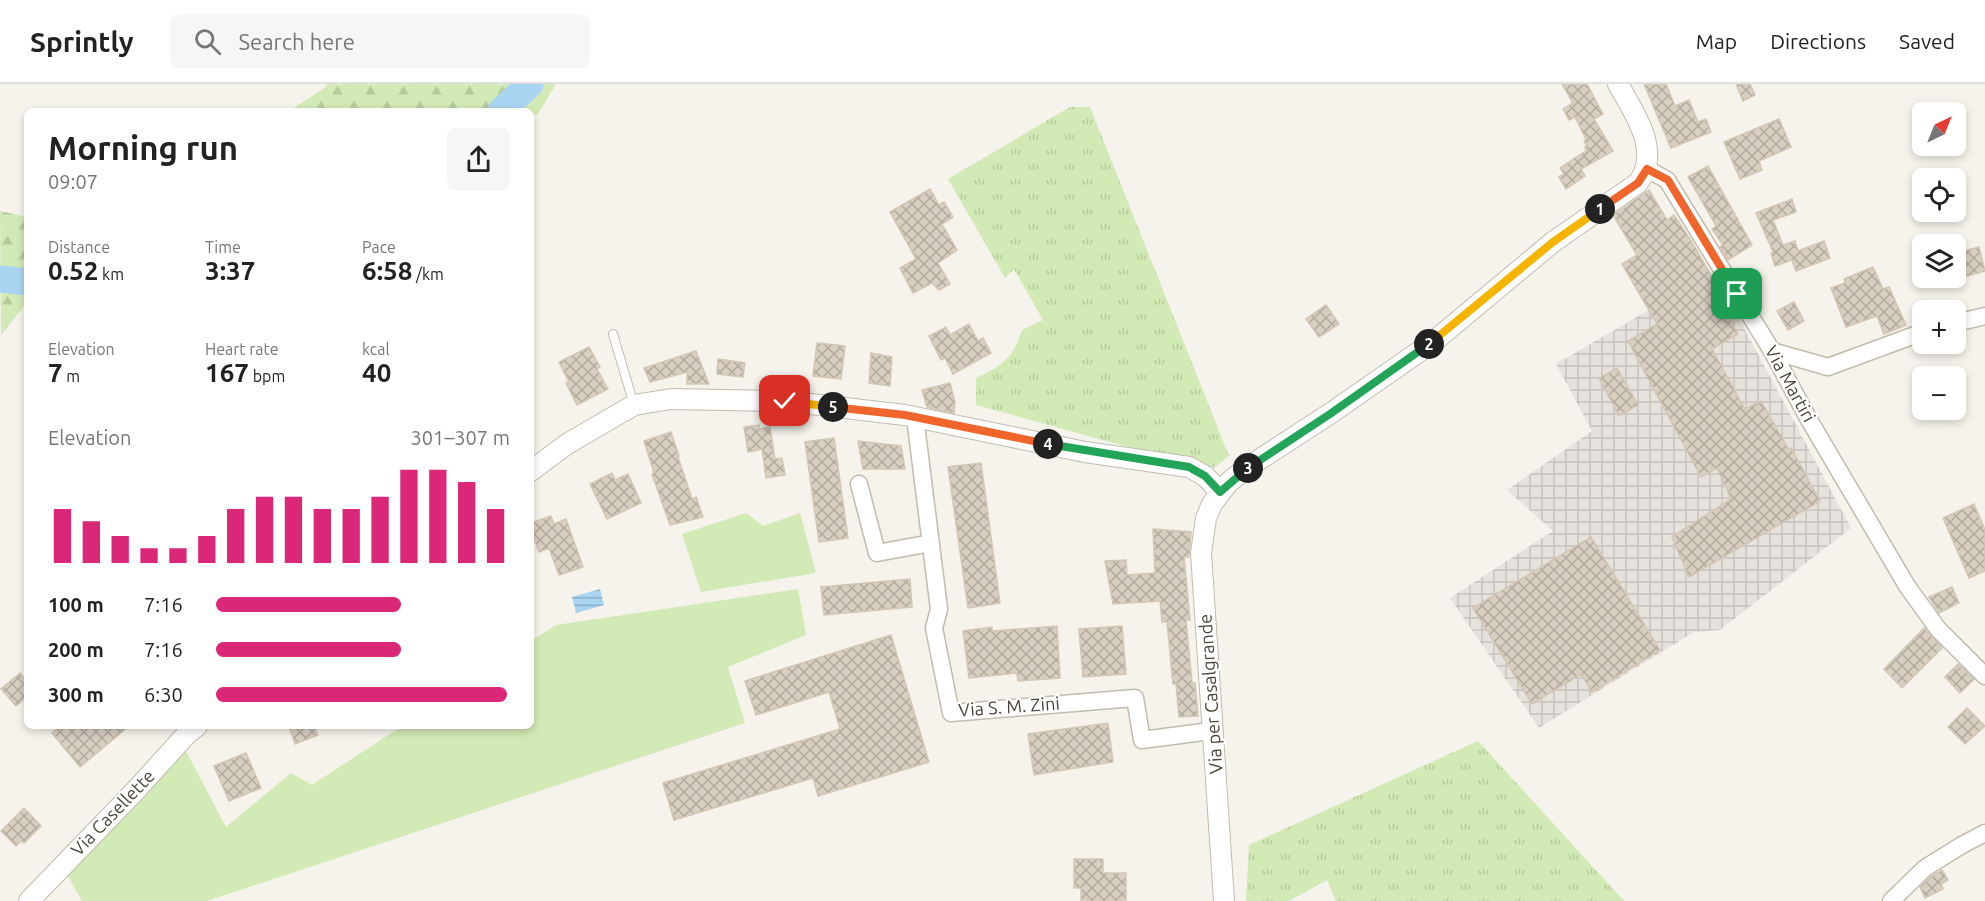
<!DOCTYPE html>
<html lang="en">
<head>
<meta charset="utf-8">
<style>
	:root { --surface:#fff; --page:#f6f6f6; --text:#222; --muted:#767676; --line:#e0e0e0; --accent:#db2777 }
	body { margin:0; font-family:Ubuntu,sans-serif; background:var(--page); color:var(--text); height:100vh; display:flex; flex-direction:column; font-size:22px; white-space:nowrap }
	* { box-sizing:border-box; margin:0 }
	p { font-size:20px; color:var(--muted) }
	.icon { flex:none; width:33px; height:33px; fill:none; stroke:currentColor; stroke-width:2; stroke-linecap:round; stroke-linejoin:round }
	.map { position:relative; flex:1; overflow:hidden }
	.panel { position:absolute; left:24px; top:24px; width:510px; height:621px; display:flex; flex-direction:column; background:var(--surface); border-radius:9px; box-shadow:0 3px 9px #0003 }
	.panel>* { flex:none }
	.needle { width:39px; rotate:43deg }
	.buttons { position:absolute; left:1912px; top:18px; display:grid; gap:12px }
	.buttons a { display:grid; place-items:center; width:54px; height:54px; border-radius:9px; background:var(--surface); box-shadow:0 3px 9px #0003; font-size:30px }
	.pin { position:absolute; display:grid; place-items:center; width:51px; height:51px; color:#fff; margin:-26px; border-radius:12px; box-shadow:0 3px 9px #0006 }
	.km { position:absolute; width:30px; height:30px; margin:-15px; border-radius:50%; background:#222; color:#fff; font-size:16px; line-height:30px; text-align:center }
	.round { display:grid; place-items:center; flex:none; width:63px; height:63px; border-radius:9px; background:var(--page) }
	.overview { display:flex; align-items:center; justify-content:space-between; height:102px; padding:0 24px }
	h1 { font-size:33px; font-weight:600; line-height:45px }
	.metrics { display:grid; grid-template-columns:repeat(3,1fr); gap:9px; height:102px; padding:6px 24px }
	.metrics div { display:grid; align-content:center }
	.metrics b { font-size:26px; font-weight:600 }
	.metrics small { font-size:16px; font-weight:400 }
	.metrics p { font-size:16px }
	.chart { height:168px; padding:12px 24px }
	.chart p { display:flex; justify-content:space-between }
	.chart svg { width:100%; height:108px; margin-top:6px; stroke:var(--accent); stroke-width:6 }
	ul { padding:0 24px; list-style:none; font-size:20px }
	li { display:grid; grid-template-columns:96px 72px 1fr; align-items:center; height:45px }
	li i { height:15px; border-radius:8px; background:var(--accent) }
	header { display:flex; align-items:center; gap:36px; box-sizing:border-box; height:84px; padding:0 30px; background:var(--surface); border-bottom:2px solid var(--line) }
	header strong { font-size:28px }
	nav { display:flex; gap:33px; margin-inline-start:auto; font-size:21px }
	.search { width:420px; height:54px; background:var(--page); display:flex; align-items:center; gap:15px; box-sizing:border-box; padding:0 21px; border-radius:9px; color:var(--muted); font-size:22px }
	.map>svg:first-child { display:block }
	.industrial { fill:url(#industrial-grid) }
	.green { fill:#d2eab5 }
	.forest { fill:url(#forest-firs) }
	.park { fill:url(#park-tufts) }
	.water { fill:url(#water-rules) }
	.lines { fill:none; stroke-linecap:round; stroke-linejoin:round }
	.river { stroke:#a9d4f2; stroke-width:27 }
	.building { fill:url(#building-cross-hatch); stroke:#d3c7b4; stroke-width:1.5 }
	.service-casing { stroke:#c2bbae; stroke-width:10 }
	.minor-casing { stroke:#c2bbae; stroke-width:19 }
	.tertiary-casing { stroke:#c2bbae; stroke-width:22 }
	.service { stroke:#fff; stroke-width:8 }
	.minor { stroke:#fff; stroke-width:16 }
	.tertiary { stroke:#fff; stroke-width:20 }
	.split-1-casing { stroke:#fff; stroke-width:12 }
	.split-2-casing { stroke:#fff; stroke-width:12 }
	.split-3-casing { stroke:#fff; stroke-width:12 }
	.split-4-casing { stroke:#fff; stroke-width:12 }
	.split-5-casing { stroke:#fff; stroke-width:12 }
	.split-6-casing { stroke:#fff; stroke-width:12 }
	.split-1 { stroke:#f0652b; stroke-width:8 }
	.split-2 { stroke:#f5b400; stroke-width:8 }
	.split-3 { stroke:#22a559; stroke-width:8 }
	.split-4 { stroke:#22a559; stroke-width:8 }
	.split-5 { stroke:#f0652b; stroke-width:8 }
	.split-6 { stroke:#f5b400; stroke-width:8 }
	.labels { text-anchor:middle; stroke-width:4.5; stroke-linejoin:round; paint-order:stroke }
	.street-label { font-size:18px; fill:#4b4439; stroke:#fff }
</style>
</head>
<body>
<header>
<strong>Sprintly</strong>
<div class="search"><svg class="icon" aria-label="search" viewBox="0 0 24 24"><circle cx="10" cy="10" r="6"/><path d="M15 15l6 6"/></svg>Search here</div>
<nav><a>Map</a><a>Directions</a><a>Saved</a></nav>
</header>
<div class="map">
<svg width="1985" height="817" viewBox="0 0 1985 817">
	<defs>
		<pattern id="industrial-grid" width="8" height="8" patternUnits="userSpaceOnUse" patternTransform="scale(1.5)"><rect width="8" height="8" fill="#e6e2dd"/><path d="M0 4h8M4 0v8" fill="none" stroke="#c7c3be"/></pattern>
		<pattern id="forest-firs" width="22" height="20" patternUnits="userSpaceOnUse" patternTransform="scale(1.5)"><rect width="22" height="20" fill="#d2eab5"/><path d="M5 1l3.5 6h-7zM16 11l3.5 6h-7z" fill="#b6ca9c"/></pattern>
		<pattern id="park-tufts" width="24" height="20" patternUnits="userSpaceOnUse" patternTransform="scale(1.5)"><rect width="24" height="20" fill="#d2eab5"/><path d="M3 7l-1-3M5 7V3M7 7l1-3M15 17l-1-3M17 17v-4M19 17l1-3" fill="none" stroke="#b6ca9c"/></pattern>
		<pattern id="water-rules" width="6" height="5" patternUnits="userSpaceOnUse" patternTransform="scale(1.5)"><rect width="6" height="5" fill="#a9d4f2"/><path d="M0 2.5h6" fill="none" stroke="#8caec5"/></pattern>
		<pattern id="building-cross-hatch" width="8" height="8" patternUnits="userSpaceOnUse" patternTransform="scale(1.5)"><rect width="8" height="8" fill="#d8cfc1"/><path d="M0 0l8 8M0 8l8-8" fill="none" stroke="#b1aa9e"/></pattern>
	</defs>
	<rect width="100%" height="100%" fill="#f6f3ec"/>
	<!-- industrial -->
	<path class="industrial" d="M1714,188l137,256 -131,102 -26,2 -155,96 -89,-130 103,-67 -46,-41 85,-59 -36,-67z"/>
	<!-- green -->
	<path class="green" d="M746,429l17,13 37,-13 16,60 -115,19 -19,-58z
		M798,505l8,46 -78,32 17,56 -538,178h-125l-14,-25 118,-125 40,76 65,-54 21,12 90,-59h129v-85l25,-16z"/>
	<!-- forest -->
	<path class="forest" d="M327,0h229l-18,30 -7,1v-4h-242l37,-24z
		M0,127l27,6v88h-2l-24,30z"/>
	<!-- park -->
	<path class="park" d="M1070,23h20l139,349 -18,14 -235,-65v-27c25,-12 37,-19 46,-48l21,-10 -29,-51 -9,9 -57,-99z
		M1478,657l146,160h-288l-9,-21 -38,21h-43l3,-56z"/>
	<!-- water -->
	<path class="water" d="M600,505l4,16 -28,8 -4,-16z"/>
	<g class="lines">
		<!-- river -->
		<path class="river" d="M501,27l29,-27
			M0,195l27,3"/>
	</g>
	<!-- building -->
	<path class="building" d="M1562,0h25l16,30 -9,5 19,32 -32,18 4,7 -19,13 -7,-12 5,-3 -4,-6 26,-17 -1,-4 2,-1 -3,-5 2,-2 -11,-22 -6,3 -6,-11 10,-6z
		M1644,0h22l9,22 14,-6 9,22 8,-3 5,13 -40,16z
		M1736,0h14l5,11 -12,6z
		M1779,35l12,28 -32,14 3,9 -22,9 -16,-37z
		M1708,82l44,79 -24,15 -8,-13 3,-2 -11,-16 4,-3 -28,-49z
		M930,105l9,16 5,-3 9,15 -11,7 15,26 -19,13 12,21 -11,6 -7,-7 -19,10 -13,-25 16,-9 -26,-47z
		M1649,106l18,30 7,-5 18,27 27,47 -5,2 24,43 -26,15 33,60 16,-8 28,49 2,-2 29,53 -131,76 -17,-40 59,-38 -14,-31 -16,9 -73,-136 29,-17 -35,-60 15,-9 -24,-40z
		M1792,115l4,13 -23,8 10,25 12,-4 3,10 26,-10 6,17 -34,13 -4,-11 -17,6 -4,-13 2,-1 -17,-39z
		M1979,163l6,24 -18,5 -1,-4 -10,2v-21z
		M1873,183l10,22 6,-2 17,38 -22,9 -7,-18 -31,11 -15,-39 14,-5 -1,-4z
		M1794,218l10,19 -16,9 -11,-19z
		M1326,221l13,19 -20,13 -13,-18z
		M969,240l9,17 5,-3 8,15 -38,21 -8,-16 -4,2 -12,-24 17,-9 4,8z
		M817,259l28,3 -4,33 -28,-3z
		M589,263l11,20 -3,2 11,20 -31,16 -11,-22 3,-1 -10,-20z
		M696,267l13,33h-22v-12l-37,10 -6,-14z
		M871,269l21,4 -2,29 -21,-3z
		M718,275l27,4 -2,14 -26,-3z
		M1617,284l21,37 -19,11 -20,-38z
		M950,299l5,19 -1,11 -27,-6 -5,-17z
		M759,341v4l11,-2 5,32 7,-1 3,17 -19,3 -4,-29 -14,3 -4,-25z
		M671,348l8,24 -1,1 14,42 4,-2 7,20 -33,8 -18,-51 2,-1 -10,-32z
		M834,354l14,100 -29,4 -14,-100z
		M858,357l43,5 4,23h-42z
		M981,379l19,140 -32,5 -20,-141z
		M612,389l3,7 13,-6 13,29 -34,16 -17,-35z
		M1974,420l11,26v41l-16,7 -26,-60z
		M551,432l3,8 12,-5 17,48 -24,8 -10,-27 -10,4 -8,-22v-7z
		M1153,445l38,3 -2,25h-5l6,63h-4l6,63h3l3,33 -19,1 -3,-33h-3l-6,-62h-5l-2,-21 -47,3 -8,-43 21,-1 1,15 28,-2z
		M1591,453l69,113 -68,42 -11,-18 -49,30 -59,-96z
		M910,495l2,28 -88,8 -3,-28z
		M1952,503l7,16 -20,10 -10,-16z
		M1057,542l3,52 -42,3 -1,-8 -48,5 -6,-47 29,-4v4z
		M1122,542l4,48 -43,3 -4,-48z
		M1924,544l18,20 -40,40 -18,-19z
		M891,551l38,127 -111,34 -5,-18 -139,42 -11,-37 177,-54 -11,-37 -73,23 -11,-34z
		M1958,580l16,15 -14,14 -15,-16z
		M20,589l7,9v15l-11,9 -15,-17z
		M1967,624l18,18 -20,18 -17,-17z
		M1108,639l5,39 -79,13 -6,-41z
		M60,642h69l-49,41 -28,-34z
		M289,642h25l4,9 -23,9z
		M246,669l15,35 -32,13 -15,-35z
		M24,724l17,18 -17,17 -3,-2 -5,5 -15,-15z
		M1074,775h29v14h23v28h-45v-13h-7z
		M1942,786l6,10 -7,4 2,5 -18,9 -5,-11 12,-11z"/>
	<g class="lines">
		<defs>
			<path id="service" d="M613,250l21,71"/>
			<path id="minor" d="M1647,85l20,11 105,171 36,67 99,168 31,43 47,47
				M1956,239l29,-7
				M1772,267l56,16 95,-35
				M915,333l24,192 -5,19 17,85 184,-15 7,42 61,-8
				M859,400l18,69 54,-10
				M1891,817l34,-33 37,-23 23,-12"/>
			<path id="tertiary" d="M531,387l36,-27 67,-39 37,-6 114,2 120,14 180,37 104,15 16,9 15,16
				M29,817l107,-111 50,-55 11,-9
				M1224,817l-23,-348 5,-35 6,-14 16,-21 17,-14 86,-56 102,-71 120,-100 85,-59c24,-32 -4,-70 -20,-99"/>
		</defs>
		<!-- service casing -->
		<use href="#service" class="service-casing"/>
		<!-- minor casing -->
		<use href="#minor" class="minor-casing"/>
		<!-- tertiary casing -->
		<use href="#tertiary" class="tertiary-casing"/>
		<!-- service -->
		<use href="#service" class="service"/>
		<!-- minor -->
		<use href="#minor" class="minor"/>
		<!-- tertiary -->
		<use href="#tertiary" class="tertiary"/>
	</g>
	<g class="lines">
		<defs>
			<path id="split-1" d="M1600,125l38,-26 9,-14 21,11 69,114"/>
			<path id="split-2" d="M1429,260l124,-102 47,-33"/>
			<path id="split-3" d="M1248,384l82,-54 99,-70"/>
			<path id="split-4" d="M1048,360l141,23 16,9 15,16 28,-24"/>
			<path id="split-5" d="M833,323l72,8 143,29"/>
			<path id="split-6" d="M785,317l48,6"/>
		</defs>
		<!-- split-1 casing -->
		<use href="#split-1" class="split-1-casing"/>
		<!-- split-2 casing -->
		<use href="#split-2" class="split-2-casing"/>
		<!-- split-3 casing -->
		<use href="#split-3" class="split-3-casing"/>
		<!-- split-4 casing -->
		<use href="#split-4" class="split-4-casing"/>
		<!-- split-5 casing -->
		<use href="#split-5" class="split-5-casing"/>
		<!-- split-6 casing -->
		<use href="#split-6" class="split-6-casing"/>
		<!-- split-1 -->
		<use href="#split-1" class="split-1"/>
		<!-- split-2 -->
		<use href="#split-2" class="split-2"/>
		<!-- split-3 -->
		<use href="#split-3" class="split-3"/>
		<!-- split-4 -->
		<use href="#split-4" class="split-4"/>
		<!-- split-5 -->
		<use href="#split-5" class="split-5"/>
		<!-- split-6 -->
		<use href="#split-6" class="split-6"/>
	</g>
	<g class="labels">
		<!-- street labels -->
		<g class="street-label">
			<text transform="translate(1790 300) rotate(61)" y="6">Via Martiri</text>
			<text transform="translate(1211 610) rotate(-94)" y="6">Via per Casalgrande</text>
			<text transform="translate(1009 623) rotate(-4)" y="6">Via S. M. Zini</text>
			<text transform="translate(113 729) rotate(-46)" y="6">Via Casellette</text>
		</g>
	</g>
</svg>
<div class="buttons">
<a><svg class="needle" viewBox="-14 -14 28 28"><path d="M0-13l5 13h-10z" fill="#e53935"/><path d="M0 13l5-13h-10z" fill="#767676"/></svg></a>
<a><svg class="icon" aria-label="locate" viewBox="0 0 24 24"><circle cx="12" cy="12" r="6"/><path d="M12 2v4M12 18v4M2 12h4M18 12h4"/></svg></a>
<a><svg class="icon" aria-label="layers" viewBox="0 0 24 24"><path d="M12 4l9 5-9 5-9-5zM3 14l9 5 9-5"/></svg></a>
<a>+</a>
<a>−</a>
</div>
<div class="pin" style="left:1737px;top:210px;background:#1e9e55"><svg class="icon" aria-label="arrive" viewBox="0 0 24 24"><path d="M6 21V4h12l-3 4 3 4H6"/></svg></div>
<div class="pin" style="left:785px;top:317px;background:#d93025"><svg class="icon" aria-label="check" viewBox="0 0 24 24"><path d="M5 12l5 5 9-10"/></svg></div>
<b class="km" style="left:1600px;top:125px">1</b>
<b class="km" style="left:1429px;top:260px">2</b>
<b class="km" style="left:1248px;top:384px">3</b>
<b class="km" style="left:1048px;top:360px">4</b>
<b class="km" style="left:833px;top:323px">5</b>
<section class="panel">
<div class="overview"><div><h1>Morning run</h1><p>09:07</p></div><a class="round"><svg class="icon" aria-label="share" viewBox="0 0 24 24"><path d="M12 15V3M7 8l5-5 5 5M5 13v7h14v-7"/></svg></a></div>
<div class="metrics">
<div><p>Distance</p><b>0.52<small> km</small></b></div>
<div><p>Time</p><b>3:37</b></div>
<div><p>Pace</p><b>6:58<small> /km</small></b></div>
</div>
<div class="metrics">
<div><p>Elevation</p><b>7<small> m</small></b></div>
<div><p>Heart rate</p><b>167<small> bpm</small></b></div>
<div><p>kcal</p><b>40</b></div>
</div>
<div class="chart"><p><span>Elevation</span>301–307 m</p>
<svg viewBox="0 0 160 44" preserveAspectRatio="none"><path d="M5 44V22M15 44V27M25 44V33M35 44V38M45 44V38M55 44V33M65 44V22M75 44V17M85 44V17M95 44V22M105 44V22M115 44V17M125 44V6M135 44V6M145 44V11M155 44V22"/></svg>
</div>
<ul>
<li><b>100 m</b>7:16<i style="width:63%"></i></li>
<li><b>200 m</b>7:16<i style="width:63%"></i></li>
<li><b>300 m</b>6:30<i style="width:99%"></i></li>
</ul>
</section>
</div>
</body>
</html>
